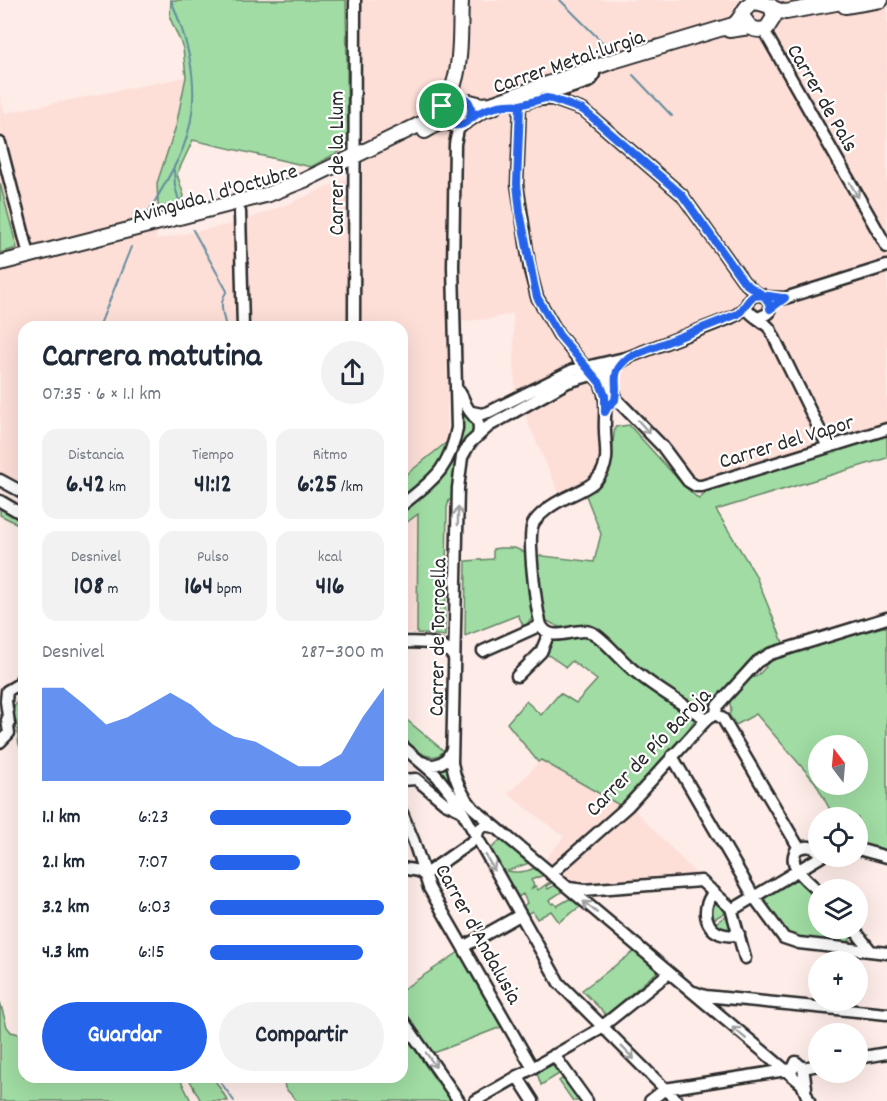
<!DOCTYPE html>
<html lang="es">
<head>
<meta charset="utf-8">
<style>
	:root { --surface:#fff; --page:#f2f2f3; --text:#1f2937; --muted:#747a83; --accent:#2563eb }
	body { margin:0; font-family:Dekko,sans-serif; background:var(--page); color:var(--text); height:100vh; display:flex; flex-direction:column; font-size:22px; white-space:nowrap }
	* { box-sizing:border-box; margin:0 }
	p { font-size:20px; color:var(--muted) }
	.icon { flex:none; width:33px; height:33px; fill:none; stroke:currentColor; stroke-width:2; stroke-linecap:round; stroke-linejoin:round }
	.map { position:relative; flex:1; overflow:hidden }
	.side { position:absolute; left:18px; top:321px; width:390px; height:762px; display:flex; flex-direction:column; background:var(--surface); border-radius:18px; box-shadow:0 6px 24px #0002 }
	.side>* { flex:none }
	.needle { width:39px; rotate:344deg }
	.tools { position:absolute; left:808px; top:735px; display:grid; gap:12px }
	.tools a { display:grid; place-items:center; width:60px; height:60px; border-radius:50%; background:var(--surface); box-shadow:0 6px 24px #0002; font-size:30px }
	.pin { position:absolute; display:grid; place-items:center; width:51px; height:51px; color:#fff; margin:-26px; border:3px solid #fff; border-radius:50%; box-shadow:0 2px 6px #0007 }
	.round { display:grid; place-items:center; flex:none; width:63px; height:63px; border-radius:32px; background:var(--page) }
	.headline { display:flex; align-items:center; justify-content:space-between; height:102px; padding:0 24px }
	h1 { font-size:33px; font-weight:800; line-height:45px }
	.metrics { display:grid; grid-template-columns:repeat(3,1fr); gap:9px; height:102px; padding:6px 24px }
	.metrics div { display:grid; align-content:center; border-radius:15px; background:var(--page); text-align:center }
	.metrics b { font-size:26px; font-weight:800 }
	.metrics small { font-size:16px; font-weight:400 }
	.metrics p { font-size:16px }
	.chart { height:168px; padding:12px 24px }
	.chart p { display:flex; justify-content:space-between }
	.chart svg { width:100%; height:108px; margin-top:6px; fill:var(--accent); opacity:.7 }
	.primary-button { display:flex; gap:12px; margin-top:auto; padding:12px 24px }
	.primary-button a { flex:1; height:69px; border-radius:36px; background:var(--accent); color:#fff; font-size:24px; font-weight:800; line-height:69px; text-align:center }
	.primary-button a+a { background:var(--page); color:var(--text) }
	ul { padding:0 24px; list-style:none; font-size:20px }
	li { display:grid; grid-template-columns:96px 72px 1fr; align-items:center; height:45px }
	li i { height:15px; border-radius:8px; background:var(--accent) }
	.map>svg:first-child { display:block }
	.built { fill:#fddfd8 }
	.green { fill:#a0dca3; stroke:#668467; stroke-width:1.5; fill-rule:evenodd }
	.lines { fill:none; stroke-linecap:round; stroke-linejoin:round }
	.stream { stroke:#658d9f; stroke-width:2 }
	.minor-casing { stroke:#2b2b2b; stroke-width:15 }
	.major-casing { stroke:#2b2b2b; stroke-width:18 }
	.minor { stroke:#fff; stroke-width:10 }
	.major { stroke:#fff; stroke-width:14 }
	.oneway { stroke:#a0a0a0 }
	.route-casing { stroke:#fff; stroke-width:12 }
	.route { stroke:#2563eb; stroke-width:8 }
	.labels { text-anchor:middle; stroke-width:4.5; stroke-linejoin:round; paint-order:stroke }
	.street-label { font-size:22px; fill:#2b2b2b; stroke:#fff }
</style>
</head>
<body>
<div class="map">
<svg width="887" height="1101" viewBox="0 0 887 1101">
	<rect width="100%" height="100%" fill="#feece8"/>
	<filter id="ink" filterUnits="userSpaceOnUse"><feTurbulence type="fractalNoise" baseFrequency=".0167" numOctaves="2"/><feDisplacementMap in="SourceGraphic" scale="12" xChannelSelector="R" yChannelSelector="G"/><feConvolveMatrix kernelMatrix="1 2 1 2 8 2 1 2 1" color-interpolation-filters="sRGB"/></filter>
	<g filter="url(#ink)">
		<!-- built -->
		<path class="built" d="M361,0h526v429l-191,57 -68,-76h-13l-5,2 -1,10 3,21v18l-6,14 -9,12 -33,18 -49,-112 -2,-80 -23,6 -42,3 -1,120 -45,36v-151h-378v163l-24,-14v-380l5,17 181,-36 2,38 -33,125 85,-18 48,-18 75,-33z
			M425,501l20,135 -43,-4v-119z
			M541,760l80,45 5,-4 74,77 -126,8 -30,-25 20,-24 -56,-43z"/>
		<!-- green -->
		<path class="green" d="M171,0h175l2,142 -2,6 -35,19 -118,-27 -16,34 7,22 -9,10 -13,9 -4,-11 -1,-21 19,-57 10,-49 -3,-29 -13,-30z
			M0,183l17,65 -17,5z
			M463,409h3l10,20 -8,12 -14,59h-5l-2,8 -2,128 -28,-3 1,-119 -16,12v-13c37,-28 65,-53 61,-104z
			M629,425l56,62 14,12 11,-10 177,-54v23l-171,52 39,64 30,73 -17,11 119,-32v224l-29,-7v-25l-24,-1 -19,-35 -59,-68 -20,11 -7,-10 2,-5 -2,-13 17,-17 11,-4 9,-9 -9,-13 -12,11 -4,11 -19,20 -17,11 -10,1 -55,-36 -44,-41 -37,-4 -12,-6 -5,-7 -7,-59 59,7 7,-28 -16,-41c31,-17 25,-35 30,-66zM819,746h39v38h-39z
			M447,442c-4,25 -26,42 -45,56v-20z
			M0,506l24,13v8l-24,-12z
			M500,548h15l11,5 9,65 -6,3 -4,8 -7,-14 -53,21 1,-75 27,-2v-10z
			M584,630l110,86v5l-7,10 -66,75 -80,-46 -3,2 -31,-39 19,-22 15,14 19,-22 16,10 21,-23 -25,-19 -6,6 -22,-15c7,-18 24,-19 40,-22z
			M24,689v64c-9,-10 -4,-16 -7,-28 -1,-5 -4,-9 -5,-14z
			M402,716l42,35c-15,15 -30,-4 -42,-14z
			M448,761l37,60 -10,3 -40,-57z
			M501,839l28,24 -22,8c8,2 20,1 28,-3l9,7 -13,5 3,5 -2,3 4,-2 2,4 13,-9 1,2 -6,3 2,3 7,-4 8,6 -14,9 3,4 2,-1 3,3 14,-8 10,8 -22,16 -8,-11 -14,8 -5,-8 -5,3 -4,-8 4,-3 -4,-9 -5,3 -27,-48z
			M797,877l22,22v29l27,1 5,6v4l-6,5c-17,-2 -42,0 -57,-10 -10,-7 -17,-21 -24,-31l2,-9z
			M714,898l14,13 -16,9 -3,-5z
			M729,914l6,16 -9,2 -12,-8z
			M635,951l23,20 -52,44 -24,-25z
			M459,952l42,75 -70,27 -29,-42v-22z
			M0,1002l7,25 4,5 13,3v42h155l12,24h-191z
			M402,1030l34,51 7,4 11,16h-157l-12,-13 -2,-11h119z
			M552,1065l7,9 -18,11 -4,-12z
			M188,1077h25l15,24h-27z
			M563,1078l17,23h-7l-14,-20z"/>
		<g class="lines">
			<!-- stream -->
			<path class="stream" d="M560,0l48,48
				M633,75l39,41
				M174,170l1,16 5,19
				M148,213c12,-21 26,-43 35,-65 20,-50 8,-100 -12,-148
				M193,230l34,61c-9,12 -4,23 -1,36
				M99,327l32,-80
				M217,1077l17,24"/>
			<defs>
				<path id="minor" d="M763,29l124,218
					M546,98l5,-4 37,-12 4,-3 2,-5
					M514,104l6,1 14,-5 18,-1 31,11 10,8 89,77 62,87 10,9 14,8 2,7 -1,7 -11,5
					M520,105l-3,79 13,86 7,27 22,38 27,33 76,78 26,35 8,5h6l185,-57
					M0,143l29,112
					M240,212l3,115
					M763,295c-6,0 -10,0 -14,5 -9,13 14,19 21,29l58,118
					M765,297l20,1 102,-32
					M354,327l1,-327
					M629,357l-21,13 -40,12 -79,44 -19,17 -8,14 -4,31 -6,275c3,18 9,31 21,45l329,276 7,17
					M600,367l11,15 5,15
					M601,385c7,15 3,31 4,46 0,9 2,19 1,28 -4,33 -39,32 -60,51 -5,4 -10,8 -13,14 -6,14 3,84 8,101 11,22 38,-3 55,10 15,11 26,27 41,38 22,17 46,32 70,46
					M457,389c6,6 6,11 10,18 6,11 15,12 11,28
					M472,412l10,2 7,-2 84,-42 56,-13 101,-39 8,-4 9,-9
					M0,480l24,13
					M0,501l24,14
					M402,505c32,-26 47,-35 55,-77l-4,-161 2,-123 3,-14 5,-6
					M402,642c19,1 42,-3 52,16
					M483,651l58,-26
					M517,676l24,-24 8,-19
					M716,714l1,-8 40,-44 13,-8 117,-36
					M716,714l7,5 76,129
					M9,724l-3,-23 1,-10 12,-7 5,-10
					M0,742l9,-9 -2,-13
					M402,746l35,30 19,24 103,183 118,118
					M672,756l82,141 30,41 15,5 88,10
					M422,762c13,7 25,1 30,-13
					M402,780l14,-1 29,24 17,8
					M402,813l12,29 15,46 103,179
					M858,849l29,8
					M819,851c-7,-5 -13,-6 -22,-2 -12,17 11,31 22,43
					M402,868l17,3 5,4 53,-37c0,-13 9,-14 20,-10
					M551,874l77,-68 79,-87 9,-5
					M569,888l15,2 117,-9 30,27 14,50
					M714,892c-18,21 -4,50 25,42
					M732,910l90,-54
					M853,928l18,23
					M463,947l57,-32
					M839,948l1,14
					M694,992l11,4 182,18
					M402,1019l57,82
					M554,1055l33,46
					M858,1058l29,-5
					M803,1068l16,-3
					M517,1076l16,25
					M475,1101l120,-69 74,-59
					M650,1101l15,-12 128,-20 3,-7 7,6 3,19"/>
				<path id="major" d="M845,6l36,-6
					M745,20c5,9 12,12 22,8l7,-11 -3,-11
					M729,30l21,-3
					M470,102l12,3 9,-1 122,-43 120,-36c9,-5 10,-17 18,-22 13,-3 23,8 35,9l67,-12
					M443,117l6,6 11,2 22,-14 12,-4
					M425,131l12,-7 10,-2
					M0,263l269,-69 38,-15 122,-59c37,-28 30,-78 32,-120"/>
			</defs>
			<!-- minor casing -->
			<use href="#minor" class="minor-casing"/>
			<!-- major casing -->
			<use href="#major" class="major-casing"/>
			<!-- minor -->
			<use href="#minor" class="minor"/>
			<!-- major -->
			<use href="#major" class="major"/>
		</g>
		<!-- one-way arrows -->
		<defs><path id="oneway-shaft" d="M-6 0H5M1.5-3L5.5 0L1.5 3" fill="none" stroke-width="1.6" stroke-linecap="round" stroke-linejoin="round" transform="scale(1.5)"/></defs>
		<g class="oneway">
			<use href="#oneway-shaft" transform="translate(854 190) rotate(60)"/>
			<use href="#oneway-shaft" transform="translate(644 427) rotate(48)"/>
			<use href="#oneway-shaft" transform="translate(458 516) rotate(-89)"/>
			<use href="#oneway-shaft" transform="translate(490 863) rotate(61)"/>
			<use href="#oneway-shaft" transform="translate(590 907) rotate(-140)"/>
			<use href="#oneway-shaft" transform="translate(739 1033) rotate(-140)"/>
			<use href="#oneway-shaft" transform="translate(628 1053) rotate(45)"/>
			<use href="#oneway-shaft" transform="translate(431 1060) rotate(55)"/>
		</g>
	</g>
	<g class="lines" filter="url(#ink)">
		<defs>
			<path id="route" d="M442,106c-1,12 8,23 21,18 7,-3 12,-10 20,-13 14,-6 23,-7 37,-6l-3,79 3,28 14,72 3,13 22,38 41,48 5,13v16l2,-4 8,-8c4,-20 -7,-26 14,-43l109,-43c7,-6 7,-10 13,-16 6,-6 24,0 34,0l-15,11c0,-14 -17,-18 -26,-27l-62,-87 -89,-77 -10,-8 -31,-11 -6,-1 -26,7c-19,-1 -32,3 -50,12 7,-20 -19,-31 -28,-11"/>
		</defs>
		<!-- route casing -->
		<use href="#route" class="route-casing"/>
		<!-- route -->
		<use href="#route" class="route"/>
	</g>
	<g class="labels">
		<!-- street labels -->
		<g class="street-label">
			<text transform="translate(568 60) rotate(-19)" y="8">Carrer Metal·lurgia</text>
			<text transform="translate(824 97) rotate(60)" y="8">Carrer de Pals</text>
			<text transform="translate(335 163) rotate(-90)" y="8">Carrer de la Llum</text>
			<text transform="translate(214 192) rotate(-16)" y="8">Avinguda 1 d'Octubre</text>
			<text transform="translate(786 440) rotate(-17)" y="8">Carrer del Vapor</text>
			<text transform="translate(436 637) rotate(-89)" y="8">Carrer de Torroella</text>
			<text transform="translate(647 751) rotate(-46)" y="8">Carrer de Pío Baroja</text>
			<text transform="translate(480 933) rotate(61)" y="8">Carrer d'Andalusia</text>
		</g>
	</g>
</svg>
<div class="tools">
<a><svg class="needle" viewBox="-14 -14 28 28"><path d="M0-13l5 13h-10z" fill="#e53935"/><path d="M0 13l5-13h-10z" fill="#747a83"/></svg></a>
<a><svg class="icon" aria-label="locate" viewBox="0 0 24 24"><circle cx="12" cy="12" r="6"/><path d="M12 2v4M12 18v4M2 12h4M18 12h4"/></svg></a>
<a><svg class="icon" aria-label="layers" viewBox="0 0 24 24"><path d="M12 4l9 5-9 5-9-5zM3 14l9 5 9-5"/></svg></a>
<a>+</a>
<a>−</a>
</div>
<div class="pin" style="left:442px;top:106px;background:#1e9e55"><svg class="icon" aria-label="arrive" viewBox="0 0 24 24"><path d="M6 21V4h12l-3 4 3 4H6"/></svg></div>
<section class="side">
<div class="headline"><div><h1>Carrera matutina</h1><p>07:35 · 6 × 1.1 km</p></div><a class="round"><svg class="icon" aria-label="share" viewBox="0 0 24 24"><path d="M12 15V3M7 8l5-5 5 5M5 13v7h14v-7"/></svg></a></div>
<div class="metrics">
<div><p>Distancia</p><b>6.42<small> km</small></b></div>
<div><p>Tiempo</p><b>41:12</b></div>
<div><p>Ritmo</p><b>6:25<small> /km</small></b></div>
</div>
<div class="metrics">
<div><p>Desnivel</p><b>108<small> m</small></b></div>
<div><p>Pulso</p><b>164<small> bpm</small></b></div>
<div><p>kcal</p><b>416</b></div>
</div>
<div class="chart"><p><span>Desnivel</span>287–300 m</p>
<svg viewBox="0 0 160 44" preserveAspectRatio="none"><path d="M0 44V6L10 6L20 13L30 21L40 18L50 13L60 8L70 13L80 21L90 26L100 28L110 33L120 38L130 38L140 33L150 18L160 6V44z"/></svg>
</div>
<ul>
<li><b>1.1 km</b>6:23<i style="width:81%"></i></li>
<li><b>2.1 km</b>7:07<i style="width:52%"></i></li>
<li><b>3.2 km</b>6:03<i style="width:100%"></i></li>
<li><b>4.3 km</b>6:15<i style="width:88%"></i></li>
</ul>
<div class="primary-button"><a>Guardar</a><a>Compartir</a></div>
</section>
</div>
</body>
</html>
